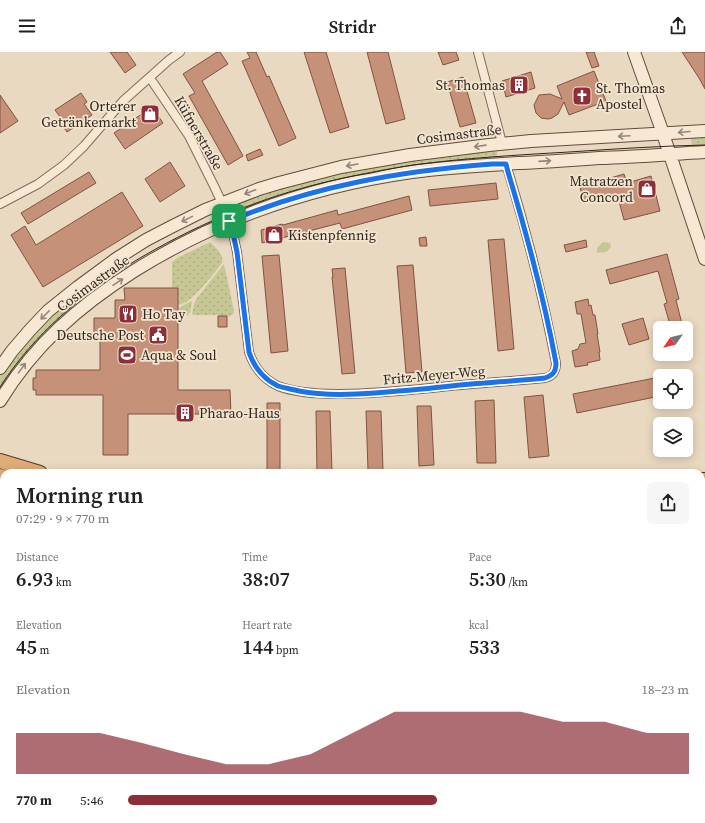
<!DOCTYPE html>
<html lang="en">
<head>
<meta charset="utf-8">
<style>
	:root { --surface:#fff; --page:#f6f6f6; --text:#202124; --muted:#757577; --accent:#8d2e39 }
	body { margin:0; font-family:"Source Serif 4",serif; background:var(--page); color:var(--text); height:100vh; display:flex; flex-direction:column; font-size:15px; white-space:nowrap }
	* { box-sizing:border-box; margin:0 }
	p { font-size:13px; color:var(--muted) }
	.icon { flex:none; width:22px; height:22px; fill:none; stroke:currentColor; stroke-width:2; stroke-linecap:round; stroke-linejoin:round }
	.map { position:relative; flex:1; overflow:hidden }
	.side { position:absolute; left:0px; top:417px; width:705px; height:354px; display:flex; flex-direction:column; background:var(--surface); border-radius:12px 12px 0 0; box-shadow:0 2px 10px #0003 }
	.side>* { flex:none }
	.needle { width:26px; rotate:236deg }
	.tools { position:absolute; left:653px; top:269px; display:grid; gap:8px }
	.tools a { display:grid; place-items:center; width:40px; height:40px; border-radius:6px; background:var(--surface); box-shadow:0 2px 10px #0003; font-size:20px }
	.pin { position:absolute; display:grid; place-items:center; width:34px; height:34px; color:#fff; margin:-17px; border-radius:8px; box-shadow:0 2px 6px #0006 }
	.round { display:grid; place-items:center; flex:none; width:42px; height:42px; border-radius:6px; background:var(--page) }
	.headline { display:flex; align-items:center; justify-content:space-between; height:68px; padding:0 16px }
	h1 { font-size:22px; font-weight:600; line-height:30px }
	.stats { display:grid; grid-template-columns:repeat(3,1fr); gap:6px; height:68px; padding:4px 16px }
	.stats div { display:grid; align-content:center }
	.stats b { font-size:20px; font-weight:600 }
	.stats small { font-size:11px; font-weight:400 }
	.stats p { font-size:11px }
	.chart { height:112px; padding:8px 16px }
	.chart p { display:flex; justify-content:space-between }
	.chart svg { width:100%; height:72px; margin-top:4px; fill:var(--accent); opacity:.7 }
	ul { padding:0 16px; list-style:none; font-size:13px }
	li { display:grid; grid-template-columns:64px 48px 1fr; align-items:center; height:30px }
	li i { height:10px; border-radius:5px; background:var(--accent) }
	header { display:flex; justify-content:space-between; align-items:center; height:52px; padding:0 16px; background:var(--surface); font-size:18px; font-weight:600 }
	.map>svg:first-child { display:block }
	.grass { fill:url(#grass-dots) }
	.park { fill:url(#park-crowns) }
	.building { fill:#c69179; stroke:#805341 }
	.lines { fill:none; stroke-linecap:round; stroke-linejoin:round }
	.service-casing { stroke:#826b5a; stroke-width:5.5 }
	.minor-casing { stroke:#826b5a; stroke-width:10 }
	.secondary-casing { stroke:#644c3d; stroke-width:14 }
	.trunk-casing { stroke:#503a2e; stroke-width:16 }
	.service { stroke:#f6e8d3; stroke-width:4 }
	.minor { stroke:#f6e8d3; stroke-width:8 }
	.secondary { stroke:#f6e8d3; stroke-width:12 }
	.trunk { stroke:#e0ad78; stroke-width:14 }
	.tram { stroke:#33251d; stroke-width:1 }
	.oneway { stroke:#948678 }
	.route-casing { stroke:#fff; stroke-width:8 }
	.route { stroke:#1a73e8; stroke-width:5 }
	.labels { text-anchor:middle; stroke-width:3.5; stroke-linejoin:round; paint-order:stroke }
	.poi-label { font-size:14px; fill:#33251d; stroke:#f2e5d0; text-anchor:start }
	.street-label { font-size:14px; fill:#33251d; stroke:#f2e5d0 }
</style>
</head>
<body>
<header><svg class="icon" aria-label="menu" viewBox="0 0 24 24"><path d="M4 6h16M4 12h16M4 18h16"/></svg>Stridr<svg class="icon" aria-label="share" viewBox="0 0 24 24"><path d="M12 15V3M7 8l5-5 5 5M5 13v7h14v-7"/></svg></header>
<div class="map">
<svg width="705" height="771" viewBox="0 0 705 771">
	<defs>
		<pattern id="grass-dots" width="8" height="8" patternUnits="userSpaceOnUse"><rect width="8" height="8" fill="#c7c796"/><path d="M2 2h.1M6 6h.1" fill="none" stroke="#abab81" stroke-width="1.8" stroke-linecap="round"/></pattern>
		<pattern id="park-crowns" width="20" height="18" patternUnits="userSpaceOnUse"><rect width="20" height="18" fill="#c7c796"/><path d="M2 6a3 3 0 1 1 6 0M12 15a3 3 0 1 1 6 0" fill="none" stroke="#abab81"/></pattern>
	</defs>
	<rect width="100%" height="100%" fill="#ead9c1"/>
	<!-- grass -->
	<path class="grass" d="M691,85h14v12h-13z
		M516,96l-19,2v8l20,-2v4l-50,3 -222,48 -5,-12 55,-17 118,-24z
		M210,190c6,6 14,12 12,21 -9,11 -30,41 -44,42v-17h-6v-26l5,-4z
		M224,212l10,47 -1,3 -3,2h-12v-1h-26l2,-11 3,-6z
		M108,217l7,10 -105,95 -10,19v-20l56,-63z
		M191,249h1l-2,12h-1l-1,2h-8l1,-2 -2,-1v-4z"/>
	<!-- park -->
	<path class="park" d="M603,190l7,1 1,4 -5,5 -9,1v-5z"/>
	<!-- building -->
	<path class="building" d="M110,0h17l9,13 -11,8z
		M217,0h3l8,12 -26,17 41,75 -15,9 -39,-69 6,-3 -12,-19z
		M247,0h9l11,25 2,-1 27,62 -17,8 -37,-85 8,-3z
		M304,0h22l23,75 -19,6z
		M367,0h21l17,67 -19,5z
		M438,0h18l3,8 -16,5z
		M586,0h8l5,14 -7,2z
		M682,0h23v37l-6,-11z
		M594,19l12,30 -37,14 -5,-13 -6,12 -6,4 -4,1 -7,-1 -5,-5 -2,-8 5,-10 11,-1 12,5 -5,-13z
		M531,20l4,16 -29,9 -4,-16z
		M463,25l13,46 -16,4 -13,-45z
		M81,41l6,9 -3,2 8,11 -25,17 -6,-9 2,-2 -8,-11z
		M0,43l18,26 -18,12z
		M152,55l11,16 -38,26 -11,-16z
		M260,97l3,6 -15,6 -2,-6z
		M170,110l15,24 -25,16 -15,-23z
		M89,120l7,11 -68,41 -7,-11z
		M624,122l3,9 24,-7 9,35 -36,9 -7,-26 -33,9 -4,-16z
		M496,131l2,16 -68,7 -2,-16z
		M122,140l21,34 -100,61 -32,-52 14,-9 11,19z
		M409,144l3,14 -70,19 -2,-6 -78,20 -1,-13 21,-6 1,1 54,-15 1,5z
		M426,185l1,9h-7l-1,-8z
		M504,187l10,110 -16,2 -10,-111z
		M586,188l1,7 -21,5 -2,-7z
		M667,202l12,45 -3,1 7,28h-12l-7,-24 3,-1 -9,-32 -48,13 -4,-14z
		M279,203l9,96 -17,2 -9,-97z
		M413,213l9,107 -16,1 -9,-107z
		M345,216l10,105 -13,1 -10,-97h1l-1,-8z
		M124,236h54v102h52l1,24h-103v41h-25v-60h-67v-5h-3v-12h3v-8h64v-31h-6v-21h21v-18h10z
		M588,247l1,7 2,-1 2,10h2l3,19h-1l3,18h-1l1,8 -13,3 1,2 -13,2 -3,-16 6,-2 2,-5 6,-1 -5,-29h-4l-2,-12z
		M218,264h9v11h-9z
		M643,266l6,21 -20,6 -7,-21z
		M660,325v19l-83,17 -4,-19z
		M543,343l6,61 -20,2 -5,-61z
		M494,348l2,63h-19l-2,-62z
		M267,351h13v70h-13z
		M417,354h14l3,59 -15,1z
		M316,359h14l2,61h-15z
		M366,359h15l2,59h-15z"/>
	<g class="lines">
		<defs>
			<path id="service" d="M663,767v4"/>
			<path id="minor" d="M478,0l24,91
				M150,26l39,58 25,50 8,17
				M0,152l38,-20 26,-19 20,-19 39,-45 46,-41 11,-8
				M229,169l3,8 5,23 12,100c5,15 14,27 29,34 18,7 41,8 60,8 38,0 75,-4 112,-8 32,-3 63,-5 95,-8 8,-2 11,-7 11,-15 -13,-67 -30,-134 -50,-199
				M0,606h4
				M438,767l1,4"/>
			<path id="secondary" d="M634,0l26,73 45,134
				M0,316l12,-17 18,-21 18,-19 30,-24 38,-28 30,-19 25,-13 34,-17 54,-21 20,-6 62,-16 69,-12 79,-10 42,-4 174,-10
				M0,349c34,-56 79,-95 134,-130 85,-53 179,-85 278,-99 36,-5 73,-7 109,-9 26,-1 52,-3 78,-5 36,-1 71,-4 106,-6"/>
			<path id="trunk" d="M0,409l40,12
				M0,424l4,1
				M701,428h4
				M701,450h4
				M701,466h4
				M701,488h4"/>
		</defs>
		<!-- service casing -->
		<use href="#service" class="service-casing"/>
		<!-- minor casing -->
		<use href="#minor" class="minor-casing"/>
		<!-- secondary casing -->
		<use href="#secondary" class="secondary-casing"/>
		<!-- trunk casing -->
		<use href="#trunk" class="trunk-casing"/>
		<!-- service -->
		<use href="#service" class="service"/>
		<!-- minor -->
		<use href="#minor" class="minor"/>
		<!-- secondary -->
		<use href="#secondary" class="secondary"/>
		<!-- trunk -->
		<use href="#trunk" class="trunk"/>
		<!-- tram -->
		<path class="tram" d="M0,335c34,-53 82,-93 135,-126 55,-33 117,-60 179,-76 19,-5 38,-9 57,-12 14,-3 28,-6 42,-8 52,-7 104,-10 156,-13 45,-3 91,-6 136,-7"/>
	</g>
	<!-- one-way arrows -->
	<defs><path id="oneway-shaft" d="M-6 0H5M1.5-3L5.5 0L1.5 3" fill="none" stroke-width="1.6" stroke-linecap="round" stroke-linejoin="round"/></defs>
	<g class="oneway">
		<use href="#oneway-shaft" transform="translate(684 80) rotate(175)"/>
		<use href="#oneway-shaft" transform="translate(624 84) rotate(177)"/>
		<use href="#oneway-shaft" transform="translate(480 94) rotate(172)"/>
		<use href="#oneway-shaft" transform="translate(545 109) rotate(-4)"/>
		<use href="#oneway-shaft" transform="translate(352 113) rotate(170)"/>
		<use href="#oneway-shaft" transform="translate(250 140) rotate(159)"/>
		<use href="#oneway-shaft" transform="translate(187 167) rotate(154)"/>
		<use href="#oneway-shaft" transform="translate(118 230) rotate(-34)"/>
		<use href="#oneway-shaft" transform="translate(45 263) rotate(135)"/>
		<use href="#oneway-shaft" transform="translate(22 316) rotate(-54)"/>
	</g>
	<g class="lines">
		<defs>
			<path id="route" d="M492,112h14l2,8c19,63 36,126 48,191 0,9 -3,12 -11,15 -32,3 -63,5 -94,8 -26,3 -51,5 -76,7 -26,2 -51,3 -76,-2 -7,-2 -15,-3 -21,-5 -15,-7 -24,-19 -29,-34l-12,-100 -5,-23 -3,-8c85,-35 171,-50 263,-57z"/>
		</defs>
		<!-- route casing -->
		<use href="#route" class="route-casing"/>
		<!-- route -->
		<use href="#route" class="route"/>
	</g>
	<!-- icons -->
	<defs>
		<symbol id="building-square" viewBox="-11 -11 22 22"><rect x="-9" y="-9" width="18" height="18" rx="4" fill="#8d2e39" stroke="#f2e5d0"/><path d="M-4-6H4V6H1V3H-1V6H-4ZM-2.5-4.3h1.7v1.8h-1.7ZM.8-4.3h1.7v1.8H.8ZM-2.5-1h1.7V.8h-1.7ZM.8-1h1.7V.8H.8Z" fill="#fff"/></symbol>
		<symbol id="church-square" viewBox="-11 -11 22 22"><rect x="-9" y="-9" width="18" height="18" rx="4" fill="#8d2e39" stroke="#f2e5d0"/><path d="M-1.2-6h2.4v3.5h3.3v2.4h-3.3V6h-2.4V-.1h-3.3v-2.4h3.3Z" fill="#fff"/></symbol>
		<symbol id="shop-square" viewBox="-11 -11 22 22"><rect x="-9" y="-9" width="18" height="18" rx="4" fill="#8d2e39" stroke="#f2e5d0"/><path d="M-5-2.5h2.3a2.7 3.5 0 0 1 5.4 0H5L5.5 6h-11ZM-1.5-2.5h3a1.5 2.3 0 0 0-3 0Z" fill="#fff"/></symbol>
		<symbol id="restaurant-square" viewBox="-11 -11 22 22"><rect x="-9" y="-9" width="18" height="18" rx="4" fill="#8d2e39" stroke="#f2e5d0"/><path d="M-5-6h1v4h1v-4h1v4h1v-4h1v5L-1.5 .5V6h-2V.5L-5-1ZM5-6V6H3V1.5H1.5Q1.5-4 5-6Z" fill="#fff"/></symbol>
		<symbol id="civic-square" viewBox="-11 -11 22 22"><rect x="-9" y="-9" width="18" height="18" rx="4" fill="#8d2e39" stroke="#f2e5d0"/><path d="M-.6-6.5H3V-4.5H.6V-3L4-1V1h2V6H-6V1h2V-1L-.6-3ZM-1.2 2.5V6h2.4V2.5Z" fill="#fff"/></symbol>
		<symbol id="stadium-square" viewBox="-11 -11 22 22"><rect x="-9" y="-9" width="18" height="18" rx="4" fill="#8d2e39" stroke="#f2e5d0"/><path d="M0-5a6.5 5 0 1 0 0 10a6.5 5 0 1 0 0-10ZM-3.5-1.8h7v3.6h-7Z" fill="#fff"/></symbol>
	</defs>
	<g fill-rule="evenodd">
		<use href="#building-square" x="508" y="22" width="22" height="22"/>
		<use href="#church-square" x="571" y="33" width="22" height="22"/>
		<use href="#shop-square" x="139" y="51" width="22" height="22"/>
		<use href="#shop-square" x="636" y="126" width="22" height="22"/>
		<use href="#shop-square" x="263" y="172" width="22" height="22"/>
		<use href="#restaurant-square" x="117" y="251" width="22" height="22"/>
		<use href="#civic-square" x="147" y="272" width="22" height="22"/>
		<use href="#stadium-square" x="116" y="292" width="22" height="22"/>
		<use href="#building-square" x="174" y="350" width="22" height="22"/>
	</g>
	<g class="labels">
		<!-- poi labels -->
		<g class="poi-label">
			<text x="505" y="38" text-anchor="end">St. Thomas</text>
			<text x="596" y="41">St. Thomas<tspan x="596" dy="16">Apostel</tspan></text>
			<text x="136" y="59" text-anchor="end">Orterer<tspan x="136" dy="16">Getränkemarkt</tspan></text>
			<text x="633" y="134" text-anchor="end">Matratzen<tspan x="633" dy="16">Concord</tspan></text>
			<text x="288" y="188">Kistenpfennig</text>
			<text x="142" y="267">Ho Tay</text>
			<text x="144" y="288" text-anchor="end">Deutsche Post</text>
			<text x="141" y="308">Aqua &amp; Soul</text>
			<text x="199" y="366">Pharao-Haus</text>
		</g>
		<!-- street labels -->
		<g class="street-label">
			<text transform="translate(199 81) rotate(60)" y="5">Küfnerstraße</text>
			<text transform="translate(459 82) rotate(-7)" y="5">Cosimastraße</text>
			<text transform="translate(93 231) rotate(-36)" y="5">Cosimastraße</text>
			<text transform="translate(434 323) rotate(-5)" y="5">Fritz-Meyer-Weg</text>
		</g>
	</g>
</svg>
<div class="tools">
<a><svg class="needle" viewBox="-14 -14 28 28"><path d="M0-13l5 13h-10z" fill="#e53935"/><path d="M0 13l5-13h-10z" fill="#757577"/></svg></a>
<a><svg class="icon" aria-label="locate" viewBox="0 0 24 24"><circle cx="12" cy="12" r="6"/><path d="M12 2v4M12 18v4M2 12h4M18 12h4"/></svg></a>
<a><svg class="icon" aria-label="layers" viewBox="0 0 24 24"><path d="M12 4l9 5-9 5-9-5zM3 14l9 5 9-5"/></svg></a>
</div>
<div class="pin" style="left:229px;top:169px;background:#1e9e55"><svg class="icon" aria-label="arrive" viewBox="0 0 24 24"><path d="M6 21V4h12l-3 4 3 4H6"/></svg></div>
<section class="side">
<div class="headline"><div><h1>Morning run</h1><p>07:29 · 9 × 770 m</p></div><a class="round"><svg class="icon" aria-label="share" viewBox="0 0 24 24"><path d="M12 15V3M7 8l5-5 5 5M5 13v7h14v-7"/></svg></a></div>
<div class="stats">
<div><p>Distance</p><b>6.93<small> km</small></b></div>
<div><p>Time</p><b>38:07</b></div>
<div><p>Pace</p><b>5:30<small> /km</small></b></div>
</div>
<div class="stats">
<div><p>Elevation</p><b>45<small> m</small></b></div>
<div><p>Heart rate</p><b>144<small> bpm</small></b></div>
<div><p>kcal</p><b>533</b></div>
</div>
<div class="chart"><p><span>Elevation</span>18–23 m</p>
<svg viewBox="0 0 160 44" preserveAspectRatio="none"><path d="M0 44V19L10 19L20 19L30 25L40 32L50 38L60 38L70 32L80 19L90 6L100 6L110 6L120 6L130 12L140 12L150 19L160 19V44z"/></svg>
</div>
<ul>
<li><b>770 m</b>5:46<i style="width:55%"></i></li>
</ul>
</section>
</div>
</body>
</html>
